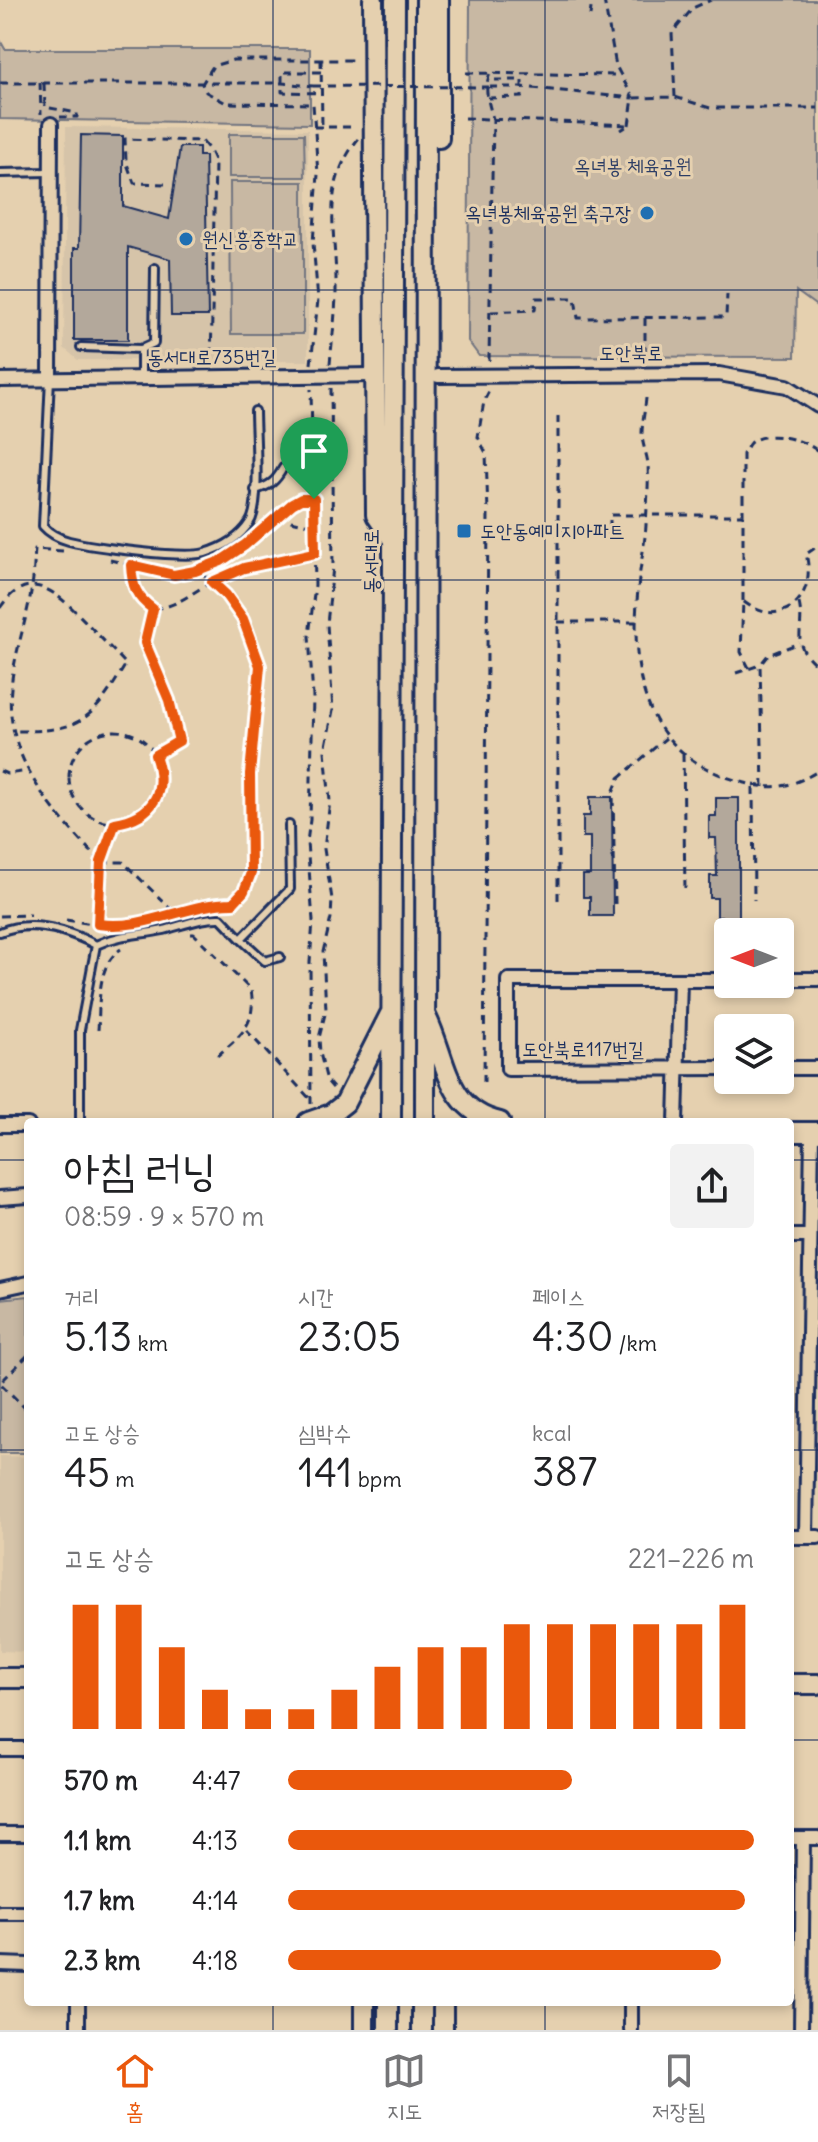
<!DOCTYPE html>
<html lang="ko">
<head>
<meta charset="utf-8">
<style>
	:root { --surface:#fff; --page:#f2f2f2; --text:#202124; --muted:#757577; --line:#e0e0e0; --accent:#ea580c }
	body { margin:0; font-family:Delius,"Poor Story",sans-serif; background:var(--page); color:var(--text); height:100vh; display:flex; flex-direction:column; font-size:30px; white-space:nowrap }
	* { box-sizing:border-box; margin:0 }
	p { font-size:26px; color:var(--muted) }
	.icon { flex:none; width:44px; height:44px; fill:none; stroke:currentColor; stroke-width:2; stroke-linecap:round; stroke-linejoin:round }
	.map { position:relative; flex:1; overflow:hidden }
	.sheet { position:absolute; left:24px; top:1118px; width:770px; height:888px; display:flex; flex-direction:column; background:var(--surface); border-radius:8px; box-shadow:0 4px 12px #0003 }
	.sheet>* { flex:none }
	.needle { width:52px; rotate:270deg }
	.controls { position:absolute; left:714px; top:918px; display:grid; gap:16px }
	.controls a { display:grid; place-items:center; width:80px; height:80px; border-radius:8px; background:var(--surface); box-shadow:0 4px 12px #0003; font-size:40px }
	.pin { position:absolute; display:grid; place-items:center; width:68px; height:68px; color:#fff; margin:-82px -34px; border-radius:50% 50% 50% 0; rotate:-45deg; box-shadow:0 0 8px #0007 }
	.pin .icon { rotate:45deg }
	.round { display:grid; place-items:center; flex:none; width:84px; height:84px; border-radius:8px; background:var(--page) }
	.head { display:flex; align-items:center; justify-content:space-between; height:136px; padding:0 40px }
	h1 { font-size:44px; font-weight:600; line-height:60px }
	.metrics { display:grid; grid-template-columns:repeat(3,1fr); gap:12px; height:136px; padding:8px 40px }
	.metrics div { display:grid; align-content:center }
	.metrics b { font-size:40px; font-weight:600 }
	.metrics small { font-size:22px; font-weight:400 }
	.metrics p { font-size:22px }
	.chart { height:224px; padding:16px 40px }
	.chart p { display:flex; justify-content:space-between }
	.chart svg { width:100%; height:144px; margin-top:8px; stroke:var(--accent); stroke-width:6 }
	ul { padding:0 40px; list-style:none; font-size:26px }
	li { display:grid; grid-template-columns:128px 96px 1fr; align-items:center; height:60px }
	li i { height:20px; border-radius:10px; background:var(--accent) }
	.dock { display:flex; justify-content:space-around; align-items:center; height:112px; border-top:2px solid var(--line); background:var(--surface); font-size:22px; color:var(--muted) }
	.dock a { display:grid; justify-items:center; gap:4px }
	.dock .active { color:var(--accent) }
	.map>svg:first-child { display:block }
	.built { fill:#d6c4a9 }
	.green { fill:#c8b8a3; stroke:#727480; stroke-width:2 }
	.building { fill:#b3a89b; stroke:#1b2f5e; stroke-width:2 }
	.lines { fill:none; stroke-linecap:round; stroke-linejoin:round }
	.lane-casing { stroke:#1b2f5e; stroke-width:12 }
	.street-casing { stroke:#1b2f5e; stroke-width:18 }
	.secondary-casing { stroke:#1b2f5e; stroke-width:24 }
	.path { stroke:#1b2f5e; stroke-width:3; stroke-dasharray:8 6; stroke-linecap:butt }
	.lane { stroke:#e5d0af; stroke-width:6 }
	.street { stroke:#e5d0af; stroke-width:12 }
	.secondary { stroke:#e5d0af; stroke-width:18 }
	.path-bridge { stroke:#1b2f5e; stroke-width:3; stroke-dasharray:8 6; stroke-linecap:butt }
	.route-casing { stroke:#fff; stroke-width:16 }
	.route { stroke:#ea580c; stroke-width:10 }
	.grid { fill:none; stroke:#1b2f5e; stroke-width:2; stroke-opacity:0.55 }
	.poi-dot { fill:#1f6fb2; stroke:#e5d0af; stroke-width:3 }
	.labels { text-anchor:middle; stroke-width:6; stroke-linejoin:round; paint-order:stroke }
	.park-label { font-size:20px; fill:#2c3d65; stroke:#e5d0af }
	.poi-label { font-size:20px; fill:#1b2f5e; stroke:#e5d0af; text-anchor:start }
	.street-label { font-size:20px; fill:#1b2f5e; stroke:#e5d0af }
</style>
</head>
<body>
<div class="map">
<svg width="818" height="2030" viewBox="0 0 818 2030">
	<rect width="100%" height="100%" fill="#e5d0af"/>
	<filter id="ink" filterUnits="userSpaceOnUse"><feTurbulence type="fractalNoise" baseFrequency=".0125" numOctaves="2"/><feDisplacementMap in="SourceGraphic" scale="16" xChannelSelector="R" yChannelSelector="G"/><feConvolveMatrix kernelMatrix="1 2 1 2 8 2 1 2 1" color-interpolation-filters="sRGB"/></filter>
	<g filter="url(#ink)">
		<!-- built -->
		<path class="built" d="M66,127l242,3v231l-230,-1 -14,-12z
			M0,1456l28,1v195l-28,-1z"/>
		<!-- green -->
		<path class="green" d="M470,0h348v307l-22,-16 -1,66 -316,-1 -11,-15z
			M0,40l5,9h305v75l-310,-5z
			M229,134h75l1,43h-76z
			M230,182h73v152h-72z
			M28,1296v157h-28v-154z"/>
		<!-- building -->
		<path class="building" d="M81,135l42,1v70l46,13 11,-72h19v9h6l3,160h-37l-1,-57 -42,-12v93h-54v-92h5z
			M590,797h22l1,119h-23v-19h-7v-22h7v-38h-7v-21h7z
			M716,798h23v119h-22v-19h-7v-22h7l-1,-38h-7v-22h7z"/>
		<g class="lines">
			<defs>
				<path id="lane" d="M0,173l50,-1
					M81,347l60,2
					M141,377v-28l13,-6 1,-75
					M50,378l-7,148c7,8 15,12 26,15 24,6 114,18 136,12 17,-5 35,-15 45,-31 11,-17 5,-87 5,-111
					M255,490c15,-4 21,-9 28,-22
					M0,932c31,-13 67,-2 96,13
					M241,939l24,22 15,-4
					M80,1122v-92l16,-85c23,-11 44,-10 68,-15 19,-5 38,-13 57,-12l20,21 49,-50 -1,-64"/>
				<path id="street" d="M438,376l281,-2 68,12 31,20
					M50,378l1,-254
					M0,380l374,-5
					M780,979h38
					M728,980h-220v89l220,-1
					M780,1068h38
					M676,1122l4,-142
					M0,1125h28
					M0,1198l28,-2
					M790,1236h20
					M0,1289l28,-6
					M790,1537h28
					M806,1537l6,-405
					M0,1749h28
					M0,1834h28
					M790,1838h28
					M0,1913h28
					M0,1964l28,1
					M631,2002v28
					M78,2030v-28
					M801,2030l2,-192"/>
				<path id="secondary" d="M373,0l3,515 17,25
					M439,138v-138
					M426,1016c21,42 19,94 74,106
					M308,1122l23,-8 14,-11 45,-89
					M391,1122l4,-1122
					M425,1122l1,-1122
					M790,1132h28
					M0,1678h28
					M790,1684h28
					M364,2030v-28
					M388,2030v-28
					M422,2030v-28
					M443,2030v-28"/>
			</defs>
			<!-- lane casing -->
			<use href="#lane" class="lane-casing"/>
			<!-- street casing -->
			<use href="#street" class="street-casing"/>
			<!-- secondary casing -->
			<use href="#secondary" class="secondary-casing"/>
			<!-- path -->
			<path class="path" d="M604,0l12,66 17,32
				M590,16l2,-16
				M321,60l1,66
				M321,72h-39v20l39,1
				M466,73l153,2
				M40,82l1,32
				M0,83h282l31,3
				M44,84l1,23 32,6v4h-17
				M490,87h32l111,11
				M675,97l-3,-64 21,-25 18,-8
				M488,98l34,-1v-17h-33
				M465,118l164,7 -8,5
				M629,125l4,-27 42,-1 35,11h108
				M314,127h42
				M165,184l-31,-1 -8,-22 -1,-22 77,2 8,10 5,11 -4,203
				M491,312l44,-2 1,-12h39l3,20 148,-1 1,-23
				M645,318v44
				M489,361l4,-242c-4,-15 -10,-31 -3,-45
				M311,364l7,-64 -5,-57 5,-69 -5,-70 -87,-1 -20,-11 -4,-8 11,-18 20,-6h123
				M330,364c2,-25 6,-50 6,-75 1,-57 -17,-100 22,-150
				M331,388l2,179 -6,57 6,86 -8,41 5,50 -6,48 8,50 -1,19 -8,34 3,58 -7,28 1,15 7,28 6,7
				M646,398c-1,12 -4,24 -4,36 0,10 5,20 6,30 1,20 -1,41 -2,61 -1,18 -5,36 -7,54 -9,84 -2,165 87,198 37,13 58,15 92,-6
				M284,513c9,-11 16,-14 30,-14
				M558,532h52v-17h133
				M249,542l35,-29 7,8 23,5
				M63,551l-28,-2c-1,12 -1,25 -3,37 -5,34 -18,68 -21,102 -7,72 44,126 90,174l-3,62
				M110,560l64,15 18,-5 9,3 25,22 17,24 11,27 6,20 -10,108 1,99 -7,18 -11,12 -33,2 -43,15
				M131,565c1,20 5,32 22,44
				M197,570l32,-15
				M743,601v-147c3,-3 4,-8 7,-11 17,-14 53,-4 68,8
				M799,603c7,29 -11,39 19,63
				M0,608c30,-44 59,-13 86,14 13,14 27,28 40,42 -34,57 -45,68 -114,67
				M558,622h79
				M749,668l-8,-16 2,-51c37,30 75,-2 63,-47l12,-8
				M736,673l24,-8
				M69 777a46 46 0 1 1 92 0a46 46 0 1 1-92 0Z
				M683,754l2,137
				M155,755l24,-14 -10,-41 -24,-57 8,-34c26,-2 41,-19 63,-29 32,-15 64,-20 99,-27
				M0,771l7,3 22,-3
				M753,787l1,113
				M763,787l-3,-122 8,-10 31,-12
				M115,823l-14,39h22l52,51
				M558,900v-490
				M615,904l-2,-111 6,-15 47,-40
				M0,916l31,-1
				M66,920l48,7
				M191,934h3l57,56c6,35 -11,46 -35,67
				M98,1030c2,-26 -2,-65 23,-81
				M246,1030l65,70
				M484,1082l4,-569 -2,-60 -8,-16 6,-36 5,-10
				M311,1104l-1,-142 3,-41 -6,-79 3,-22 3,-123 -4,-61 6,-51 -4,-196
				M28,1355l-28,28 28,28"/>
			<!-- lane -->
			<use href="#lane" class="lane"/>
			<!-- street -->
			<use href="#street" class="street"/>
			<!-- secondary -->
			<use href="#secondary" class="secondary"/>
			<!-- path-bridge -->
			<path class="path-bridge" d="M313,86l177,1"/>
		</g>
	</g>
	<g class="lines" filter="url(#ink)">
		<defs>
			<path id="route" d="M301,499h13l1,54 -71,15 -32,14 14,13 17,24 17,47 -10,108 1,99 -7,18 -11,12c-47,0 -88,28 -135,21l3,-62 14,-39c38,-6 53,-31 40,-68l24,-14 -10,-41 -24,-57 8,-34c-17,-12 -21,-23 -22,-44l43,10 21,-4 26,-10 24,-16 47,-41z"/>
		</defs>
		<!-- route casing -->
		<use href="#route" class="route-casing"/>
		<!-- route -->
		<use href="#route" class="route"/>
	</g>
	<!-- grid -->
	<path class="grid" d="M273,0v1122M545,0v1122M0,290h818M0,580h818M0,870h818M0,1160h28M790,1160h28M0,1450h28M790,1450h28M0,1740h28M790,1740h28M273,2002v28M545,2002v28"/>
	<!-- markers -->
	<g class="poi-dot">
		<circle cx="647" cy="213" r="8"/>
		<circle cx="186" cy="239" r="8"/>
		<rect x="456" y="523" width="16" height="16" rx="4"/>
	</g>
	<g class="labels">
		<!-- park labels -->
		<g class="park-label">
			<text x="633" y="173">옥녀봉 체육공원</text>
		</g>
		<!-- poi labels -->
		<g class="poi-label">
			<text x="631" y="220" text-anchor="end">옥녀봉체육공원 축구장</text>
			<text x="202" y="246">원신흥중학교</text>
			<text x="480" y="538">도안동예미지아파트</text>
		</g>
		<!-- street labels -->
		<g class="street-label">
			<text x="631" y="360">도안북로</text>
			<text x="212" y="364">동서대로735번길</text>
			<text transform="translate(371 561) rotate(-90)" y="7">동서대로</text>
			<text x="583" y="1056">도안북로117번길</text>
		</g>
	</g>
</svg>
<div class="controls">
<a><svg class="needle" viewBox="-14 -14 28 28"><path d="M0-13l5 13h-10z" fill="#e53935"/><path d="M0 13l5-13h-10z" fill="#757577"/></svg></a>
<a><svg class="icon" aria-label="layers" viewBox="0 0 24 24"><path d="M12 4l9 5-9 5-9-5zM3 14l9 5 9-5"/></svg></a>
</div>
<div class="pin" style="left:314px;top:499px;background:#1e9e55"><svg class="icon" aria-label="arrive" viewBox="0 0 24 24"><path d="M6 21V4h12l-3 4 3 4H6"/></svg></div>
<section class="sheet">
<div class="head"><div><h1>아침 러닝</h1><p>08:59 · 9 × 570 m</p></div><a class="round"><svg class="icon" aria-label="share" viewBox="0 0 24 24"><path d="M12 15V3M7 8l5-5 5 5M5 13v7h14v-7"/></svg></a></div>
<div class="metrics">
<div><p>거리</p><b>5.13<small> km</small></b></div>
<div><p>시간</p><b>23:05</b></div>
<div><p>페이스</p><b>4:30<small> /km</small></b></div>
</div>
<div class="metrics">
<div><p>고도 상승</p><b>45<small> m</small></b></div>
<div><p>심박수</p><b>141<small> bpm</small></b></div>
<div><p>kcal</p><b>387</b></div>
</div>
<div class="chart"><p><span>고도 상승</span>221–226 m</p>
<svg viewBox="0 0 160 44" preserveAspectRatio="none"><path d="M5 44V6M15 44V6M25 44V19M35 44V32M45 44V38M55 44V38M65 44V32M75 44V25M85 44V19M95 44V19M105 44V12M115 44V12M125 44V12M135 44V12M145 44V12M155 44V6"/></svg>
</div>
<ul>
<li><b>570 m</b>4:47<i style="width:61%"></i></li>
<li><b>1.1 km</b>4:13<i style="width:100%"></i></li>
<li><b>1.7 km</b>4:14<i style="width:98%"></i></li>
<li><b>2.3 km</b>4:18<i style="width:93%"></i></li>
</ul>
</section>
</div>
<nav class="dock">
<a class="active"><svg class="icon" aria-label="home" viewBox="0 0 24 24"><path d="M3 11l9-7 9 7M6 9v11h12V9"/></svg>홈</a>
<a><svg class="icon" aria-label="map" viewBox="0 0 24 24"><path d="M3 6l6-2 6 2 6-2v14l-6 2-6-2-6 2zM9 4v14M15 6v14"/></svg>지도</a>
<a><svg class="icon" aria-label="saved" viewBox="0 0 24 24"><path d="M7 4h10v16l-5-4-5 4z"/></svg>저장됨</a>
</nav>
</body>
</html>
